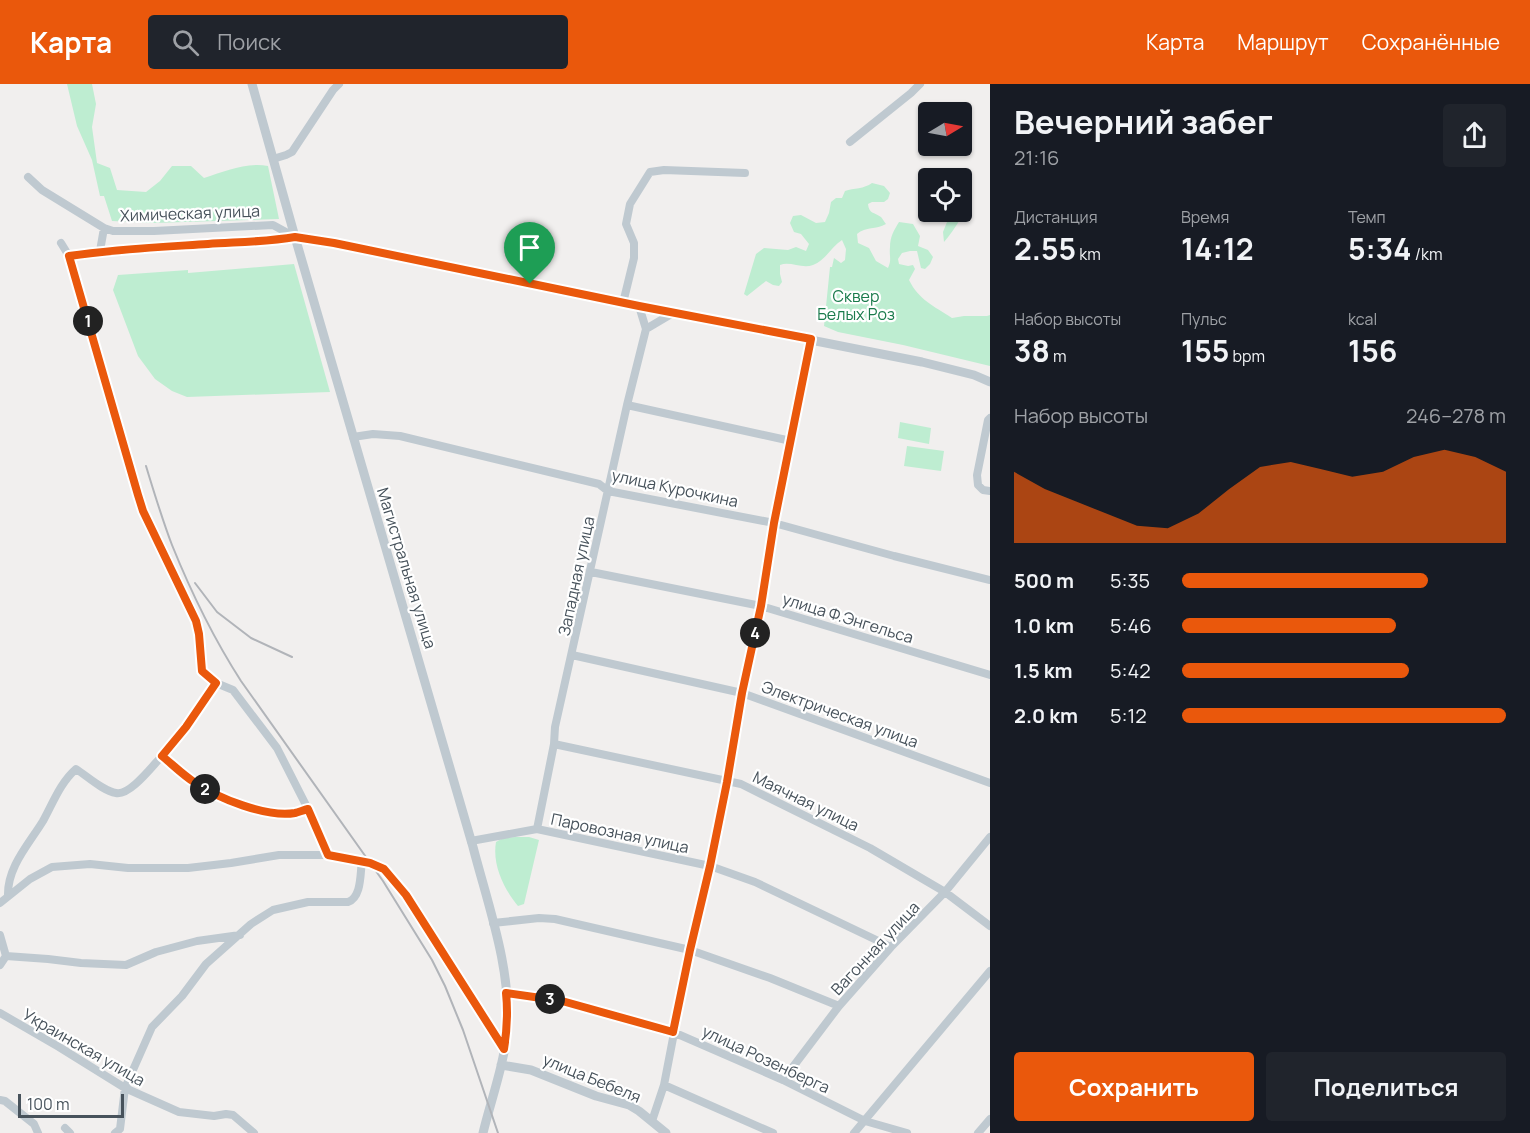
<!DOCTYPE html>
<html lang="ru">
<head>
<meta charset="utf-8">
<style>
	:root { --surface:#171b24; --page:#20242c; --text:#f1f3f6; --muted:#9ea1a6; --accent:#ea580c }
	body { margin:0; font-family:Manrope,sans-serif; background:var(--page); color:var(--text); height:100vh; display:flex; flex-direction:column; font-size:22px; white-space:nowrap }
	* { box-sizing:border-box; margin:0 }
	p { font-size:20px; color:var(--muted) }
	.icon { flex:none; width:33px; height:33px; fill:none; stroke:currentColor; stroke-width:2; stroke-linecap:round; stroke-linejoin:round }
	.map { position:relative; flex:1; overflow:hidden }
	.side { display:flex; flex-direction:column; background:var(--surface); width:540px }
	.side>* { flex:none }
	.needle { width:39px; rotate:80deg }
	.buttons { position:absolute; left:918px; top:18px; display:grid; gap:12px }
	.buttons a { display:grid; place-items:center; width:54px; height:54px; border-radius:6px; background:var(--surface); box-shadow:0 2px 4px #0004; font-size:30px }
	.scale { position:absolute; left:18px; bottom:15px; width:106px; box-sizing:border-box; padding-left:6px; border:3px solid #47525b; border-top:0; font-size:16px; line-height:21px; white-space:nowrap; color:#47525b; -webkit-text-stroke:4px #fff; paint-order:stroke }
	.pin { position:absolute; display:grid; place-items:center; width:51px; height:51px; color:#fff; margin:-62px -26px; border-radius:50% 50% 50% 0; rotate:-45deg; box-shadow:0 0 6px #0007 }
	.pin .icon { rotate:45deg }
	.km { position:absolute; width:30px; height:30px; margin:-15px; border-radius:50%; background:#222; color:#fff; font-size:16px; line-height:30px; text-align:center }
	.round { display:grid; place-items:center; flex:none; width:63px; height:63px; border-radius:6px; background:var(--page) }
	.headline { display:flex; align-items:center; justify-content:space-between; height:102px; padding:0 24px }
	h1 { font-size:33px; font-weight:700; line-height:45px }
	.stats { display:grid; grid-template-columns:repeat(3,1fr); gap:9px; height:102px; padding:6px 24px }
	.stats div { display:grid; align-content:center }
	.stats b { font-size:30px; font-weight:700 }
	.stats small { font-size:16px; font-weight:400 }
	.stats p { font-size:16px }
	.chart { height:168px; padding:12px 24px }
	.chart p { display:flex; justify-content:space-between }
	.chart svg { width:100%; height:108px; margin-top:6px; fill:var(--accent); opacity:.7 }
	.action { display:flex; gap:12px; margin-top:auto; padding:12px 24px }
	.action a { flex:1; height:69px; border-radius:6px; background:var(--accent); color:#fff; font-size:24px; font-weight:700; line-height:69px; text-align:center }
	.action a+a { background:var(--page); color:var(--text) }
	ul { padding:0 24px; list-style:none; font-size:20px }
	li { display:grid; grid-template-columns:96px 72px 1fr; align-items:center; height:45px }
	li i { height:15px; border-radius:8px; background:var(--accent) }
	header { display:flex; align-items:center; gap:36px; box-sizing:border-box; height:84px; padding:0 30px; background:var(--accent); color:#fff }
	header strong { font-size:28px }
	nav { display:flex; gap:33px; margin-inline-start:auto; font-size:21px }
	.search { width:420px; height:54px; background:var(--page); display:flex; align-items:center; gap:15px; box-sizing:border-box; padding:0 21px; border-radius:6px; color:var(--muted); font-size:22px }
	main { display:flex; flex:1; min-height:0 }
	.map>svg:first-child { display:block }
	.green { fill:#beedd1 }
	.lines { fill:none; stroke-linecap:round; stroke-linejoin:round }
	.minor { stroke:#bfc9d0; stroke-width:8 }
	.tertiary { stroke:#bfc9d0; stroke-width:9 }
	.rail { stroke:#b1b4b9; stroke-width:2 }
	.route-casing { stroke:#fff; stroke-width:12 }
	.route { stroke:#ea580c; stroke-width:8 }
	.labels { text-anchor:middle; stroke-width:4.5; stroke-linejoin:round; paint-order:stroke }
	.street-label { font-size:16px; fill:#47525b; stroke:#fff }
	.park-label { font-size:16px; fill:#1a7b4c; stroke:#fff }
</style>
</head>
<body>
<header>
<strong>Карта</strong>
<div class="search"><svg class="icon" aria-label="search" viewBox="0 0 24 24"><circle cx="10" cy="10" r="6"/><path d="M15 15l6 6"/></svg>Поиск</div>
<nav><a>Карта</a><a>Маршрут</a><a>Сохранённые</a></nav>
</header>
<main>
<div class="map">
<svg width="990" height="1049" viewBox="0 0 990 1049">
	<rect width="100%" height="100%" fill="#f1efee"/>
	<!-- green -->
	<path class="green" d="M67,0h25l4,20 -4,23 5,36 13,5 7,22 29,2 14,-11 12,-15h19l13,12c20,-6 42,-16 64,-12l11,53 -126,4 -41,-2 -8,-25h-4l-8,-36 -15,-34z
		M872,99l12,3 6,7 -2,6 -4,3h-12l-4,2c1,10 6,8 13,13 2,2 3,5 5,7 -10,6 -20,2 -29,10l1,9 11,5 7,13 12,7c4,-9 1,-11 2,-21 0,-10 4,-17 9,-25l14,2 7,12 -2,10 10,4 5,7 -3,7 -5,5 -4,-1 -4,-17h-7l-8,2 -4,6 1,5 9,2 5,-1 2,4 -6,11c10,20 25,26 43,38l12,-2h23l3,-1v51l-87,-21 -65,-13 -14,-6 6,-59h2l2,-9 7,5 4,-3 1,-11 -4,-9c-11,7 -16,20 -29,25 -11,4 -23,-4 -33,0v9l2,8 -3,4 -6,-1 -7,-4 -19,15 -3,-2 12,-40 8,-6 24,2 8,-3 10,4 3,-7 -8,-10 -7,-2 -4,-9 3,-7 8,-1 15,8 9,-1 4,-9 2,-11 5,-4h6l3,-7c9,-3 19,-2 27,-8z
		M963,113l4,4c-1,12 -15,32 -23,41l-1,-10 6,-15 5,-2 1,-3h7v-14z
		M294,180l36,128 -143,5 -15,-6 -17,-12 -17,-23 -25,-66 5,-15 70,-5v3z
		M900,338l31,6 -2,16 -31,-6z
		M907,362l37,5 -3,20 -37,-5z
		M516,753h13l10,3 -15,64 -6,2c-14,-17 -26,-41 -22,-64l7,-4z"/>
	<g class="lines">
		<!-- minor -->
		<path class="minor" d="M850,58l61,-49 9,-9
			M273,75l13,-4 6,-3 41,-62 6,-6
			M28,93l14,13 62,38 9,3h41l119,-6 22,12
			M61,159l8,13 69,239 5,16 53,110 3,13 4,37 13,12 17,7 44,58 31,61 20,46
			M100,167l4,-23
			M69,172l44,-5 161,-10 21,-4
			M623,219l11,-45v-15l-8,-19 4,-20 20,-32 14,-2 81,3
			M639,222l7,23 27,-16
			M627,321l164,36
			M990,334l-2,2 -11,55 1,10 5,5 7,1
			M353,353l20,-3 27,2 199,48 9,7 166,32 120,33 96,24
			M591,488l170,34 229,69
			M572,571l170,38 248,90
			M216,599l-30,44 -24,29c10,8 21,19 32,26 23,16 73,36 101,31 4,-1 9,-3 13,-4
			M554,660l187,40 129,64 75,44 45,34
			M537,745l17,-85 1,-17 72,-322 19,-76
			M471,757l66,-12 173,37 45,16 136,65
			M8,812c-1,-29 21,-52 35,-75 10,-18 17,-38 33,-52 11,7 27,22 40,24 14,3 37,-28 46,-37
			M0,819l30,-24 22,-12 38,-3 38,4h60l43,-5 48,-8h49l42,8 14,6 22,26 98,154
			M493,839l46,-5 16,1 135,31 80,28 69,28
			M0,851l6,21 -6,9
			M6,872l42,3 33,4 45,2 30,-13 41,-11 43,-6
			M506,909l56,8 111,31 110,48 82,41 42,12
			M0,929l59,34 66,41 54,24 35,4 12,-2 7,1 21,18
			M783,996l56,-74 52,-59 54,-55 45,-55
			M664,1001l109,48
			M0,1016l5,1 29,23 4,9
			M652,1037l12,-36 26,-135 20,-84 17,-85 15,-88 19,-87 13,-83 37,-184
			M65,1044l5,5
			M115,1049l5,-4 5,-41 27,-61 30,-31 24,-32 45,-40 22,-14 35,-8h40c14,-5 12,-29 14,-41
			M854,1049l136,-162
			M978,1049l12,-14"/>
		<!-- tertiary -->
		<path class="tertiary" d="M252,0l43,153 178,610c15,58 39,123 34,184 -3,34 -16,69 -24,102
			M295,153l39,6 305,63 283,56 52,13 16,7
			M501,981l30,5 65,26 33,9 10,6 27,22"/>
		<!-- rail -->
		<path class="rail" d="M146,382c8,26 16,53 26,79 19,47 42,94 69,136l142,200 49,79 13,26 18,44 35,103
			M195,499l22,29 34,26 41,19"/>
	</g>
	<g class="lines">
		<defs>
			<path id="route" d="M295,153l39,6 305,63 172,33 -37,184 -13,83 -19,87 -15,89 -17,84 -20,84 -17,82 -111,-31 -56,-8c2,19 1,37 -2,56l-98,-154 -22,-26 -14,-6 -42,-8 -20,-46c-4,1 -9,3 -13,4 -28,5 -78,-15 -101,-31 -11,-7 -22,-18 -32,-26l24,-29 30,-44 -14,-12 -3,-37 -3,-13 -53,-110 -5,-16 -69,-239c46,-7 92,-9 139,-12 29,-2 58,-2 87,-7z"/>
		</defs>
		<!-- route casing -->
		<use href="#route" class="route-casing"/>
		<!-- route -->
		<use href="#route" class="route"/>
	</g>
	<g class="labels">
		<!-- street labels -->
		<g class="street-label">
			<text transform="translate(190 129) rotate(-2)" y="6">Химическая улица</text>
			<text transform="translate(675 404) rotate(12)" y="6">улица Курочкина</text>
			<text transform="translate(407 484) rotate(73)" y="6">Магистральная улица</text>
			<text transform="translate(576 492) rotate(-78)" y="6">Западная улица</text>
			<text transform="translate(848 534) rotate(17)" y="6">улица Ф.Энгельса</text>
			<text transform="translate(840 630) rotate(20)" y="6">Электрическая улица</text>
			<text transform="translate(806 717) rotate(26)" y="6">Маячная улица</text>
			<text transform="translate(620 749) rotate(12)" y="6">Паровозная улица</text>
			<text transform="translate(875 864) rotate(-47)" y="6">Вагонная улица</text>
			<text transform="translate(84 963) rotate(30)" y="6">Украинская улица</text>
			<text transform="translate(766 975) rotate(25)" y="6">улица Розенберга</text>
			<text transform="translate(592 994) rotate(22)" y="6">улица Бебеля</text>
		</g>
		<!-- park labels -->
		<g class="park-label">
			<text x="856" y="218">Сквер<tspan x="856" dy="18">Белых Роз</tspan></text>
		</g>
	</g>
</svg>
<div class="buttons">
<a><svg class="needle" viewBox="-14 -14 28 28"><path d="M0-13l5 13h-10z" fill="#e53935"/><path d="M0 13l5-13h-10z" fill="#9ea1a6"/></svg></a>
<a><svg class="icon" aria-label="locate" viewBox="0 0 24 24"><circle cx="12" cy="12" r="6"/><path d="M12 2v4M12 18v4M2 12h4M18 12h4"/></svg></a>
</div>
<div class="scale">100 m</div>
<div class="pin" style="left:530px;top:200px;background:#1e9e55"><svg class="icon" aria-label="arrive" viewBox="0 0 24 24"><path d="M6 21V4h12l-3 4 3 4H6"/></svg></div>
<b class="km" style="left:88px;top:237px">1</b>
<b class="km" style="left:205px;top:705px">2</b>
<b class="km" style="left:550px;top:915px">3</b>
<b class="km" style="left:755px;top:549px">4</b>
</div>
<section class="side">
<div class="headline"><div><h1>Вечерний забег</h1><p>21:16</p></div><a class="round"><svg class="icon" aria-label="share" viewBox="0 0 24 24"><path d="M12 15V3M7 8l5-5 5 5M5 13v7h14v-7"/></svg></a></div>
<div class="stats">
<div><p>Дистанция</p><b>2.55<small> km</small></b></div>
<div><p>Время</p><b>14:12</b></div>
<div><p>Темп</p><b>5:34<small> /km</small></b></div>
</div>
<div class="stats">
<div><p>Набор высоты</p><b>38<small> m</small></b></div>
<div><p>Пульс</p><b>155<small> bpm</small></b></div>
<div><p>kcal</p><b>156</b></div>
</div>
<div class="chart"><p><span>Набор высоты</span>246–278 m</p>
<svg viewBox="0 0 160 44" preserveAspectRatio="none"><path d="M0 44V15L10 22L20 27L30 32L40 37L50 38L60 32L70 22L80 13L90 11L100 14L110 17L120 15L130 9L140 6L150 9L160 15V44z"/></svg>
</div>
<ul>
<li><b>500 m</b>5:35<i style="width:76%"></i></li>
<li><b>1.0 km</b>5:46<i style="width:66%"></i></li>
<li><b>1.5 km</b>5:42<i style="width:70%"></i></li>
<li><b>2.0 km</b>5:12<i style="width:100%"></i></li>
</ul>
<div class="action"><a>Сохранить</a><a>Поделиться</a></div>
</section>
</main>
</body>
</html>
